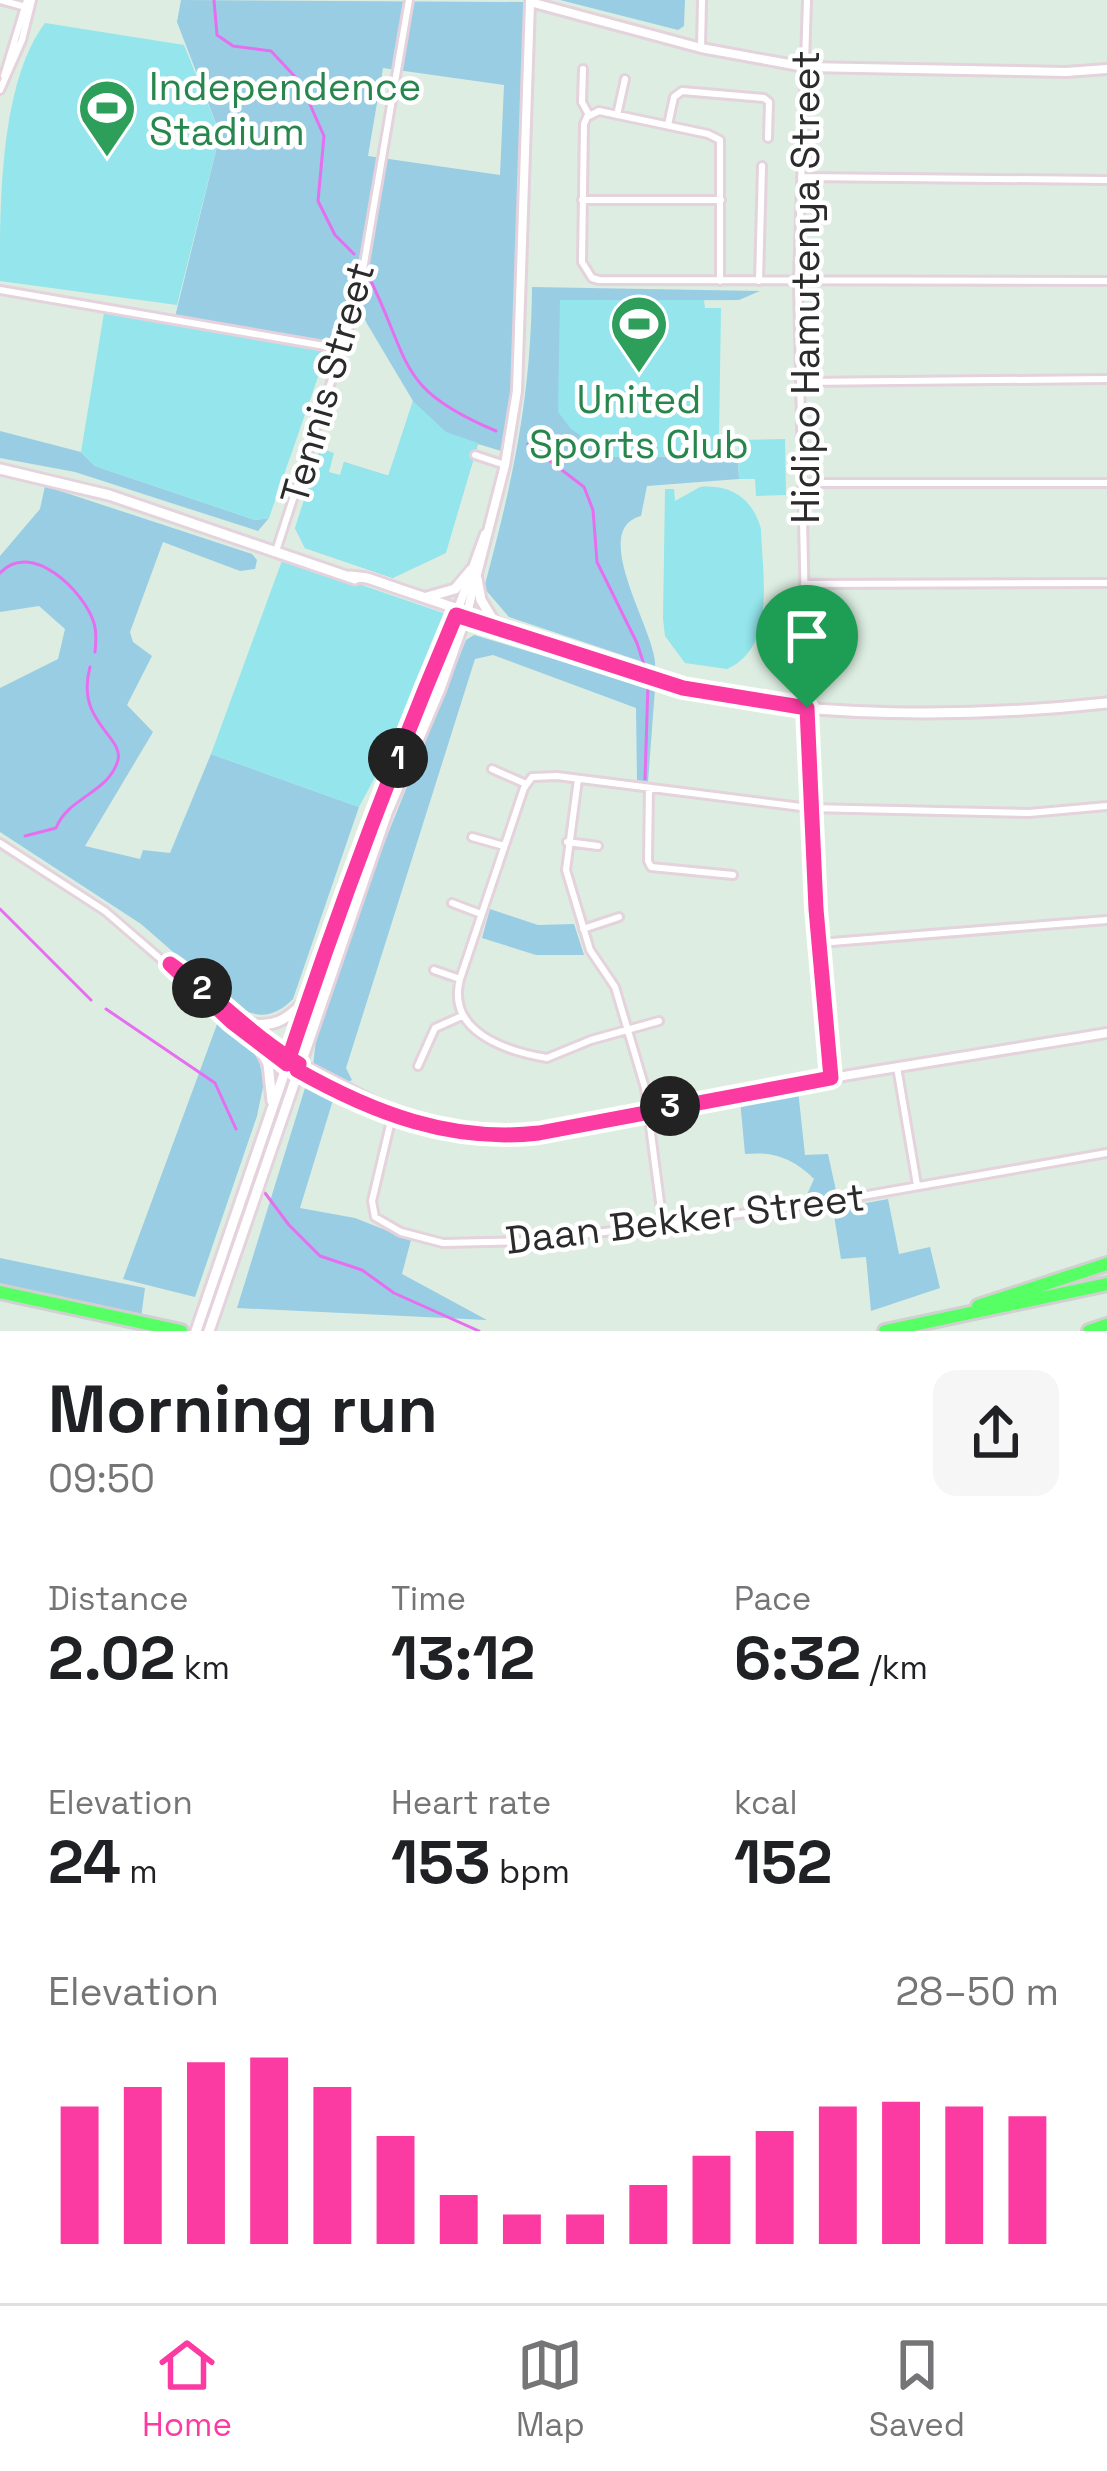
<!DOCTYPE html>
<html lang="en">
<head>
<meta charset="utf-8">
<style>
	:root { --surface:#fff; --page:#f6f6f6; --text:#202124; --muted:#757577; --line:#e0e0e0; --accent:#fc3ba2 }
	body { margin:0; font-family:"Space Grotesk",sans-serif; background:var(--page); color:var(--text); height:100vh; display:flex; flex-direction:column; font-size:45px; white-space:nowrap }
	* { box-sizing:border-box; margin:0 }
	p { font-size:39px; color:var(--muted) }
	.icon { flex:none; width:66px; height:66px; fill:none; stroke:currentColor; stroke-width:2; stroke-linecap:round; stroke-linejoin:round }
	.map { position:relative; height:1331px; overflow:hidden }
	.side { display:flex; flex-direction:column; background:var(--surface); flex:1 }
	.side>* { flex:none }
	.pin { position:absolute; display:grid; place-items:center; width:102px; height:102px; color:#fff; margin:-123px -51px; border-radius:50% 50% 50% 0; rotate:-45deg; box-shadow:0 0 12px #0007 }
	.pin .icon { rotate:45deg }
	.km { position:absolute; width:60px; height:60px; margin:-30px; border-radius:50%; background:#222; color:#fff; font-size:33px; line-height:60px; text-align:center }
	.round { display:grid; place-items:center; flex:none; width:126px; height:126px; border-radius:24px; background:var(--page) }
	.head { display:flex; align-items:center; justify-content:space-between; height:204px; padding:0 48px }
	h1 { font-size:66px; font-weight:700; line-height:90px }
	.metrics { display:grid; grid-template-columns:repeat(3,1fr); gap:18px; height:204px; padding:12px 48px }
	.metrics div { display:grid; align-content:center }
	.metrics b { font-size:60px; font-weight:700 }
	.metrics small { font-size:33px; font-weight:400 }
	.metrics p { font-size:33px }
	.chart { height:336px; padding:24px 48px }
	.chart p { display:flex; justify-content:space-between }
	.chart svg { width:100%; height:216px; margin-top:12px; stroke:var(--accent); stroke-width:6 }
	.dock { display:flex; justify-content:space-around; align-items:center; height:168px; border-top:3px solid var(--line); background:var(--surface); font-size:33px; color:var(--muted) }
	.dock a { display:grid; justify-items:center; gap:6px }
	.dock .selected { color:var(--accent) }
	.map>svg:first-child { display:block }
	.green { fill:#99cde4; fill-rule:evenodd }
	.pitch { fill:#94e5ec }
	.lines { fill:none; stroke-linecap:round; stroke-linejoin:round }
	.stream { stroke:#e66ff0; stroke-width:3 }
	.minor-casing { stroke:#e4d2dc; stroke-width:12 }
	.tertiary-casing { stroke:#e4d2dc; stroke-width:14 }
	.secondary-casing { stroke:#e4d2dc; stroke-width:15 }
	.motorway-casing { stroke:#d0d0d0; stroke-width:18 }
	.minor { stroke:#fff; stroke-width:6 }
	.tertiary { stroke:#fff; stroke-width:8 }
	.secondary { stroke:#fff; stroke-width:9 }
	.motorway { stroke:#56ff64; stroke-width:12 }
	.route-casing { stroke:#fff; stroke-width:24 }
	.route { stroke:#fc3ba2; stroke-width:15 }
	.labels { text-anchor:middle; stroke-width:9; stroke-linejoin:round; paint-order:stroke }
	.leisure-label { font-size:39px; fill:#27864d; stroke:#fff; text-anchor:start }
	.street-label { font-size:39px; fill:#2b2b2b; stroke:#fff }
</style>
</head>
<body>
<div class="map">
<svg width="1107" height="1331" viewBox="0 0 1107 1331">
	<rect width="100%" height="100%" fill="#ddede1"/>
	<!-- green -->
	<path class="green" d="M181,0l349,2 -12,378 -10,73 -30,-9 -20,67 -65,67 -88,-30 -10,-20 40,-33 9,-33 45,14 24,-75 -47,-79 -7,-20 -17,47 -168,-28 46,-187 -43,-112zM383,68l121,17 -4,90 -132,-19z
		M560,0h125l-1,26 -6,4z
		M532,287l228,4 -21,9 -179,1 52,156 126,-1 1,23 -92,7 -6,30c-54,14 17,119 14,150l-146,-49 -25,-29c29,-108 47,-189 48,-301z
		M0,431l81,21 14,14 160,54 14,-2 -11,13 -183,-59 -75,-14z
		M45,486l207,68 5,6 -2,9 -15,2 -77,-29 -33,90 3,10 19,14 -25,49 26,27 -68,114 55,13 3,-9 27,3 41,-99 148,53 -66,192c-20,20 -37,20 -60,5l-92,-80 -141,-92v-144l58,-29 7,-30 -26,-23 -39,6v-56l40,-47z
		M474,635l181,54 -7,93 -11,-2 -1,-72 -143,-53 -18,4 -129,409 6,12 -5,3 -34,-17 3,-27 65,-188 85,-211z
		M490,909l48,16 36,-1 10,31h-48l-54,-17z
		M219,1019l37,29 8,34 -7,34 -62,181 -72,-18z
		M305,1088l28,12 -33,108 55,10 56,22 -9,34 85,46 -250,-12z
		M798,1090l7,65 23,-1 9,41 -32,4 9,-20c-20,-20 -41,-28 -69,-25l-5,-54z
		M888,1199l11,55 31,-7 10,41 -69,23 -5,-54 -25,2 -8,-50z
		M0,1258l145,30 -4,30 -141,-32z"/>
	<!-- pitch -->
	<path class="pitch" d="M45,23l139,22 36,89 -43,171 -177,-24c0,-79 0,-198 45,-258z
		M560,300h144l1,8h16l-2,128 -6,9v11l-101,1 -41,-28 -13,-17z
		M104,313l223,38 -58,167 -14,2 -160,-54 -14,-14z
		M413,401l33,31 32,11 -32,110 -53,25 -88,-30 -10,-20 24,-76 4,-3 11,4 -5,19 11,3 4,-13 44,14z
		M785,439l1,56 -30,1 -1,-17h-16l-1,-39z
		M700,487c31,-3 53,12 61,42 1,46 16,118 -34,140l-42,-6 -20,-27 -2,-17 2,-130h9l1,12z
		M283,558l166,57 -22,65 -68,127 -148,-53z"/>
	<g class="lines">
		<!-- stream -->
		<path class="stream" d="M214,0l3,35 16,11 38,5 29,31 24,54 -6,65 17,34 19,19
			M369,277c43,87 27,112 127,154
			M528,444l56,43 9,23 4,52 40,81 9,28
			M0,573c31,-34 84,18 94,50 3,10 2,20 1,29
			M645,779l3,-95
			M25,836l31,-8c12,-31 53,-35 62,-68 6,-24 -43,-38 -28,-93
			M0,909l91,91
			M106,1009l109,74 21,46
			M265,1193l24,32 31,31 42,14 32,23 85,38"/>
		<defs>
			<path id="minor" d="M0,0l22,6
				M807,0l-9,281 9,427 9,201 15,169
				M701,48l1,-48
				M583,69l-1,33 7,13
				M4,76l23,-76
				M0,90l22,-50 10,-40
				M617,115l8,-36
				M668,125l6,-28 8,-6 82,7 5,4 -1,36
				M801,177l306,3
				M582,200h139
				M720,281v-141l-12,-6 -109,-23 -12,6 -3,7 -2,138 10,16 7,2 508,1
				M759,281l3,-115
				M0,290l342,59
				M801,382l306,-3
				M475,455l30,10
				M803,483h304
				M276,551l82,-252 51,-299
				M804,584l303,-1
				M492,769l34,15
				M578,779l-12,91 24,80 25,37 30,101 18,137
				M649,788l-1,73 3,6 82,8
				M472,837l32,9
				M567,842l31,4
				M0,843l105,68 152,131 30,21
				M452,903l29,11
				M583,929l36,-12
				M819,943l288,-23
				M434,970l26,9
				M206,992l83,66
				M659,1021l-68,19 -44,18c-42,-7 -101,-27 -87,-79l64,-191 8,-11 25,-1 252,32 220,5 78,-7
				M418,1066l17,-38 27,-12
				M897,1067l20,118
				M393,1112l-21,89 3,16 26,15 42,11 94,-2 285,-38 285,-50"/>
			<path id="tertiary" d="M458,609l27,-75
				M467,613l38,-148 12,-74 13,-389 171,46 104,19 261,5 41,-3
				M289,1058l95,49
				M297,1070c50,30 110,59 170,64 81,8 163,-21 243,-35 132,-24 265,-44 397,-66"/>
			<path id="secondary" d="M0,469l109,26 246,84
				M350,576l17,2c58,20 116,39 173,60 46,17 91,36 138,49 126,33 300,30 429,16
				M477,579l4,21 11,18
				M427,597l28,-8 16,-19
				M478,623l52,18
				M240,1021c32,10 47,-1 68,-23
				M257,1042l11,22 4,37
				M196,1331l178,-520 84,-202
				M209,1331l178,-518 53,-124 27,-76"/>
			<path id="motorway" d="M0,1292l181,39
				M978,1306l129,-42
				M885,1331l222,-47
				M1089,1331l18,-6"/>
		</defs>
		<!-- minor casing -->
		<use href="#minor" class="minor-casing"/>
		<!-- tertiary casing -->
		<use href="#tertiary" class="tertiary-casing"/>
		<!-- secondary casing -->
		<use href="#secondary" class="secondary-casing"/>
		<!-- motorway casing -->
		<use href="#motorway" class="motorway-casing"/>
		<!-- minor -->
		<use href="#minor" class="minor"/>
		<!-- tertiary -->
		<use href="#tertiary" class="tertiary"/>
		<!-- secondary -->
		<use href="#secondary" class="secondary"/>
		<!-- motorway -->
		<use href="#motorway" class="motorway"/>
	</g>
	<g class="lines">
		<defs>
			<path id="route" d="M807,708l-124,-20 -227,-73c-62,146 -117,293 -167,443l-2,6 -55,-42 -62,-58c45,31 82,73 129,100l-2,6c76,43 154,73 242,63l292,-55 -15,-169 -9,-201"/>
		</defs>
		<!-- route casing -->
		<use href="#route" class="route-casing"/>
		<!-- route -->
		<use href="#route" class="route"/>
	</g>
	<!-- icons -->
	<defs>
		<symbol id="stadium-pin" viewBox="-11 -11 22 30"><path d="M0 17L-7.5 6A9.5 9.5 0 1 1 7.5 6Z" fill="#2e9e5b" stroke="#fff"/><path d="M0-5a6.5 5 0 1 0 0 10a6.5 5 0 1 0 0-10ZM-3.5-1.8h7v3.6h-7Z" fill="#fff"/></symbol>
	</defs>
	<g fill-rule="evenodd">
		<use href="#stadium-pin" x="74" y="75" width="66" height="90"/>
		<use href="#stadium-pin" x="606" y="291" width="66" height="90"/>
	</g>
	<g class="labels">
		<!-- leisure labels -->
		<g class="leisure-label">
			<text x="149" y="100">Independence<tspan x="149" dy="45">Stadium</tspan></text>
			<text x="639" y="413" text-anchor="middle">United<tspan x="639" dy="45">Sports Club</tspan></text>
		</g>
		<!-- street labels -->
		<g class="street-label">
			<text transform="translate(805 287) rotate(-90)" y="14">Hidipo Hamutenya Street</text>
			<text transform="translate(327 383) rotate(-74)" y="14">Tennis Street</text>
			<text transform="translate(685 1218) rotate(-7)" y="14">Daan Bekker Street</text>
		</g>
	</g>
</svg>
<div class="pin" style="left:807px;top:708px;background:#1e9e55"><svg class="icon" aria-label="arrive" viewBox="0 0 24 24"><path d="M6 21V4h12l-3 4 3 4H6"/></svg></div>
<b class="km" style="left:398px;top:758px">1</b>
<b class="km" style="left:202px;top:988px">2</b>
<b class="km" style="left:670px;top:1106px">3</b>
</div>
<section class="side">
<div class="head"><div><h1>Morning run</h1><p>09:50</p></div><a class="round"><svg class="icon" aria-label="share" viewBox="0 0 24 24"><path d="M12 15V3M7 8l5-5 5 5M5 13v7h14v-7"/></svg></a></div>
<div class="metrics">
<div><p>Distance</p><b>2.02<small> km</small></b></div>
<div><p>Time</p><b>13:12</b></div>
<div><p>Pace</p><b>6:32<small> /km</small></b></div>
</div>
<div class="metrics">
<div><p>Elevation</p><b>24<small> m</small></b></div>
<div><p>Heart rate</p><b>153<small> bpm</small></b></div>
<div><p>kcal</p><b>152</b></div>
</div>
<div class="chart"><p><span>Elevation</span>28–50 m</p>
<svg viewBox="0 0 160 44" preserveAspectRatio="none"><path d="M5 44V16M15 44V12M25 44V7M35 44V6M45 44V12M55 44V22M65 44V34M75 44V38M85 44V38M95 44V32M105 44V26M115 44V21M125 44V16M135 44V15M145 44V16M155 44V18"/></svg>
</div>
</section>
<nav class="dock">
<a class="selected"><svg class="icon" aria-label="home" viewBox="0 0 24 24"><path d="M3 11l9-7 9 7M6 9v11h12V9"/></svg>Home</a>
<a><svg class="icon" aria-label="map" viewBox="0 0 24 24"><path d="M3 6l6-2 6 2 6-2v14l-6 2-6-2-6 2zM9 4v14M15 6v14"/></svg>Map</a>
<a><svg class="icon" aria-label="saved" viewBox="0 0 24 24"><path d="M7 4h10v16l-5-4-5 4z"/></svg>Saved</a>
</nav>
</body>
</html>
